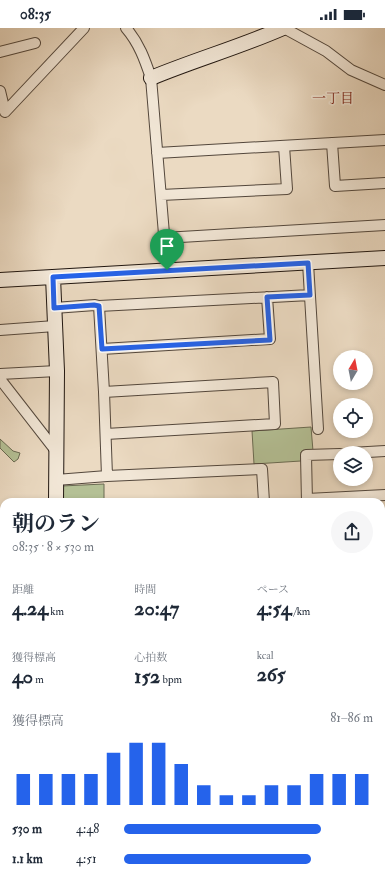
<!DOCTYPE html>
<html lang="ja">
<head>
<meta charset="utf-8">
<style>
	:root { --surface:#fff; --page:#f6f6f7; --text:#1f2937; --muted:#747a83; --accent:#2563eb }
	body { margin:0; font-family:"IM FELL Double Pica","Noto Serif JP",serif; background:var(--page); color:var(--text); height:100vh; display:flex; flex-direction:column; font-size:15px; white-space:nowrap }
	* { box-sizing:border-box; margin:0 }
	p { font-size:13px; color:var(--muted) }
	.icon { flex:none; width:22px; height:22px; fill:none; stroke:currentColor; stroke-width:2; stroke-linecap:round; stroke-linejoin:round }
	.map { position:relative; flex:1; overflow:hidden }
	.drawer { position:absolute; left:0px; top:470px; width:385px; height:384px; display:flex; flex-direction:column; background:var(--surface); border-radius:12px 12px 0 0; box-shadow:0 2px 6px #0003 }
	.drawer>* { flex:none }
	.needle { width:26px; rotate:10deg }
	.tools { position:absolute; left:333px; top:322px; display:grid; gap:8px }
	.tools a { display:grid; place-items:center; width:40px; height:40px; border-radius:50%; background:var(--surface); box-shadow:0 2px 6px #0003; font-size:20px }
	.pin { position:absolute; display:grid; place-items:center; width:34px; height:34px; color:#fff; margin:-41px -17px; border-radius:50% 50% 50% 0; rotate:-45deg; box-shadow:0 0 4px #0007 }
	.pin .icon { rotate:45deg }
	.round { display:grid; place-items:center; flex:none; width:42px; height:42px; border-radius:21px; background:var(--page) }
	.overview { display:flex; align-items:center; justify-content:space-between; height:68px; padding:0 12px }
	h1 { font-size:22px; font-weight:700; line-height:30px }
	.figures { display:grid; grid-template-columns:repeat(3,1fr); gap:6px; height:68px; padding:4px 12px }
	.figures div { display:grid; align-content:center }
	.figures b { font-size:20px; font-weight:700 }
	.figures small { font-size:11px; font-weight:400 }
	.figures p { font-size:11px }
	.chart { height:112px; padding:8px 12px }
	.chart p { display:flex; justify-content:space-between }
	.chart svg { width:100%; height:72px; margin-top:4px; stroke:var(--accent); stroke-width:6 }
	ul { padding:0 12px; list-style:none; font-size:13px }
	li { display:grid; grid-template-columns:64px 48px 1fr; align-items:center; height:30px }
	li i { height:10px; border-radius:5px; background:var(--accent) }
	.status { display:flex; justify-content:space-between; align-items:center; height:28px; padding:0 20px; background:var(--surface); direction:ltr }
	.status svg { height:11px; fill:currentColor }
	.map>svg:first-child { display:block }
	.green { fill:#b4c095; stroke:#6a6b52 }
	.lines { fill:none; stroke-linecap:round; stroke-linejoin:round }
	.street-casing { stroke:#53473c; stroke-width:12 }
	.secondary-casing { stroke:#201610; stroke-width:16 }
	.street { stroke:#f2e7d7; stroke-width:10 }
	.secondary { stroke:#f2e7d7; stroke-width:14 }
	.route-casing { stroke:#fff; stroke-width:8 }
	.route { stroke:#2563eb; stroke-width:5 }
	.labels { text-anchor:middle; stroke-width:3.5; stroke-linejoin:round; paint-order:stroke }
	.neighbourhood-label { font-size:14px; fill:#7a1f14; stroke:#f2e7d7 }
</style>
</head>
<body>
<div class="status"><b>08:35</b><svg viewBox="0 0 49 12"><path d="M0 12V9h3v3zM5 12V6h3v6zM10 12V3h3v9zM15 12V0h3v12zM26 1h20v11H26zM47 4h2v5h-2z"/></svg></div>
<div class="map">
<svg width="385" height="854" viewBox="0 0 385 854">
	<rect width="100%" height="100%" fill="#ebdac2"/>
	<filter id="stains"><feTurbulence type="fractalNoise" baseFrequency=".005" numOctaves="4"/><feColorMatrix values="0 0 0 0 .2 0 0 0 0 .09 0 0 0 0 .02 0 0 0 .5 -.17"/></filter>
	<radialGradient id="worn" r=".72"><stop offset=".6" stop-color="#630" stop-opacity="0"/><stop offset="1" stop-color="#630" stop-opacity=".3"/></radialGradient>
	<!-- green -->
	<path class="green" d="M311,399l2,24 -12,1v9l-47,3 -2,-33z
		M0,411l13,12 7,2 -2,6 -4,3 -14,-14z
		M104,456v18h-44l2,-16z"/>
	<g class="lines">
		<defs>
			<path id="street" d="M126,0c13,15 19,32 25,50l16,192
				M284,0l42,23 25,19 34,15
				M0,24l35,-9
				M0,63l5,21 79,-84
				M332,115l3,43 50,-3
				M157,125l228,-13
				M161,167l126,-6 -3,-43
				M164,210l221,-13
				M308,235l10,166
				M99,278l5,86 3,84
				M54,280l41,-3 4,1 211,-11
				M0,302l55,-4
				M102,321l168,-10 -3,-42
				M0,346l57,-3
				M0,351l56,72
				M104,364l169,-10 2,42 -169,10
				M351,425l34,-2
				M56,452l51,-4 155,-7 2,33
				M307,471l78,-4
				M307,474l-1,-47 34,-1
				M381,513h4
				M381,557h4
				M381,604h4
				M381,650h4
				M381,696h4
				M381,741h4
				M1,768l3,13
				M22,850l1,4
				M184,850v4"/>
			<path id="secondary" d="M151,50c43,-18 89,-31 132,-50
				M53,249l4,94 -1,131
				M0,252l385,-22
				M0,749l4,6
				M381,788h4
				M128,850l6,4"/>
		</defs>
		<!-- street casing -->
		<use href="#street" class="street-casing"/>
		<!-- secondary casing -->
		<use href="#secondary" class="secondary-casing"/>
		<!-- street -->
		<use href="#street" class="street"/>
		<!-- secondary -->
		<use href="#secondary" class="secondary"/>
	</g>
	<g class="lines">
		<defs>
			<path id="route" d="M308,235l2,32 -43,2 3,43 -168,9 -3,-43 -5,-1 -40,3 -1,-31z"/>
		</defs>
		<!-- route casing -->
		<use href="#route" class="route-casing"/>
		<!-- route -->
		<use href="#route" class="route"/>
	</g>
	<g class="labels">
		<!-- neighbourhood labels -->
		<g class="neighbourhood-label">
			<text x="333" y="75">一丁目</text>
		</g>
	</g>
	<rect width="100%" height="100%" filter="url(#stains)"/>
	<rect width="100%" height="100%" fill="url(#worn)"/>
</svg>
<div class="tools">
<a><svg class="needle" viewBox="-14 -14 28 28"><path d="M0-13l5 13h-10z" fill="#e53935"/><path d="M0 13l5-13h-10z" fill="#747a83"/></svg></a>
<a><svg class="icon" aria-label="locate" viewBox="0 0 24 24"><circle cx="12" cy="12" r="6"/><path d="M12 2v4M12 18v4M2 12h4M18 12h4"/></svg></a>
<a><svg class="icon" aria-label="layers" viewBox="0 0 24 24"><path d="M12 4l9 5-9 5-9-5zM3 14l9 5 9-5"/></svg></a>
</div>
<div class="pin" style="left:167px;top:242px;background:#1e9e55"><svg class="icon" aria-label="arrive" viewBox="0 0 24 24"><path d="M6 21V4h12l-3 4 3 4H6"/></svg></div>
<section class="drawer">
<div class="overview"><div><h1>朝のラン</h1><p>08:35 · 8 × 530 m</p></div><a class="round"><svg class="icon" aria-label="share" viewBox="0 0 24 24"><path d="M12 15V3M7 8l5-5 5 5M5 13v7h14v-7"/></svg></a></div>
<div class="figures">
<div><p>距離</p><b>4.24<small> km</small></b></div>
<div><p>時間</p><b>20:47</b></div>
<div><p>ペース</p><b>4:54<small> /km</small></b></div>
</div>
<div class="figures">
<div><p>獲得標高</p><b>40<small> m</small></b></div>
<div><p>心拍数</p><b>152<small> bpm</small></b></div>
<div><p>kcal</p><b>265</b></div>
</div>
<div class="chart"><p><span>獲得標高</span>81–86 m</p>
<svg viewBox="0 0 160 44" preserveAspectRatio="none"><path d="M5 44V25M15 44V25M25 44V25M35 44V25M45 44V12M55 44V6M65 44V6M75 44V19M85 44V32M95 44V38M105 44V38M115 44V32M125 44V32M135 44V25M145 44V25M155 44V25"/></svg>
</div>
<ul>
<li><b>530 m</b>4:48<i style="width:79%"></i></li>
<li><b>1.1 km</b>4:51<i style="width:75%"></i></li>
</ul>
</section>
</div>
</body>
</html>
